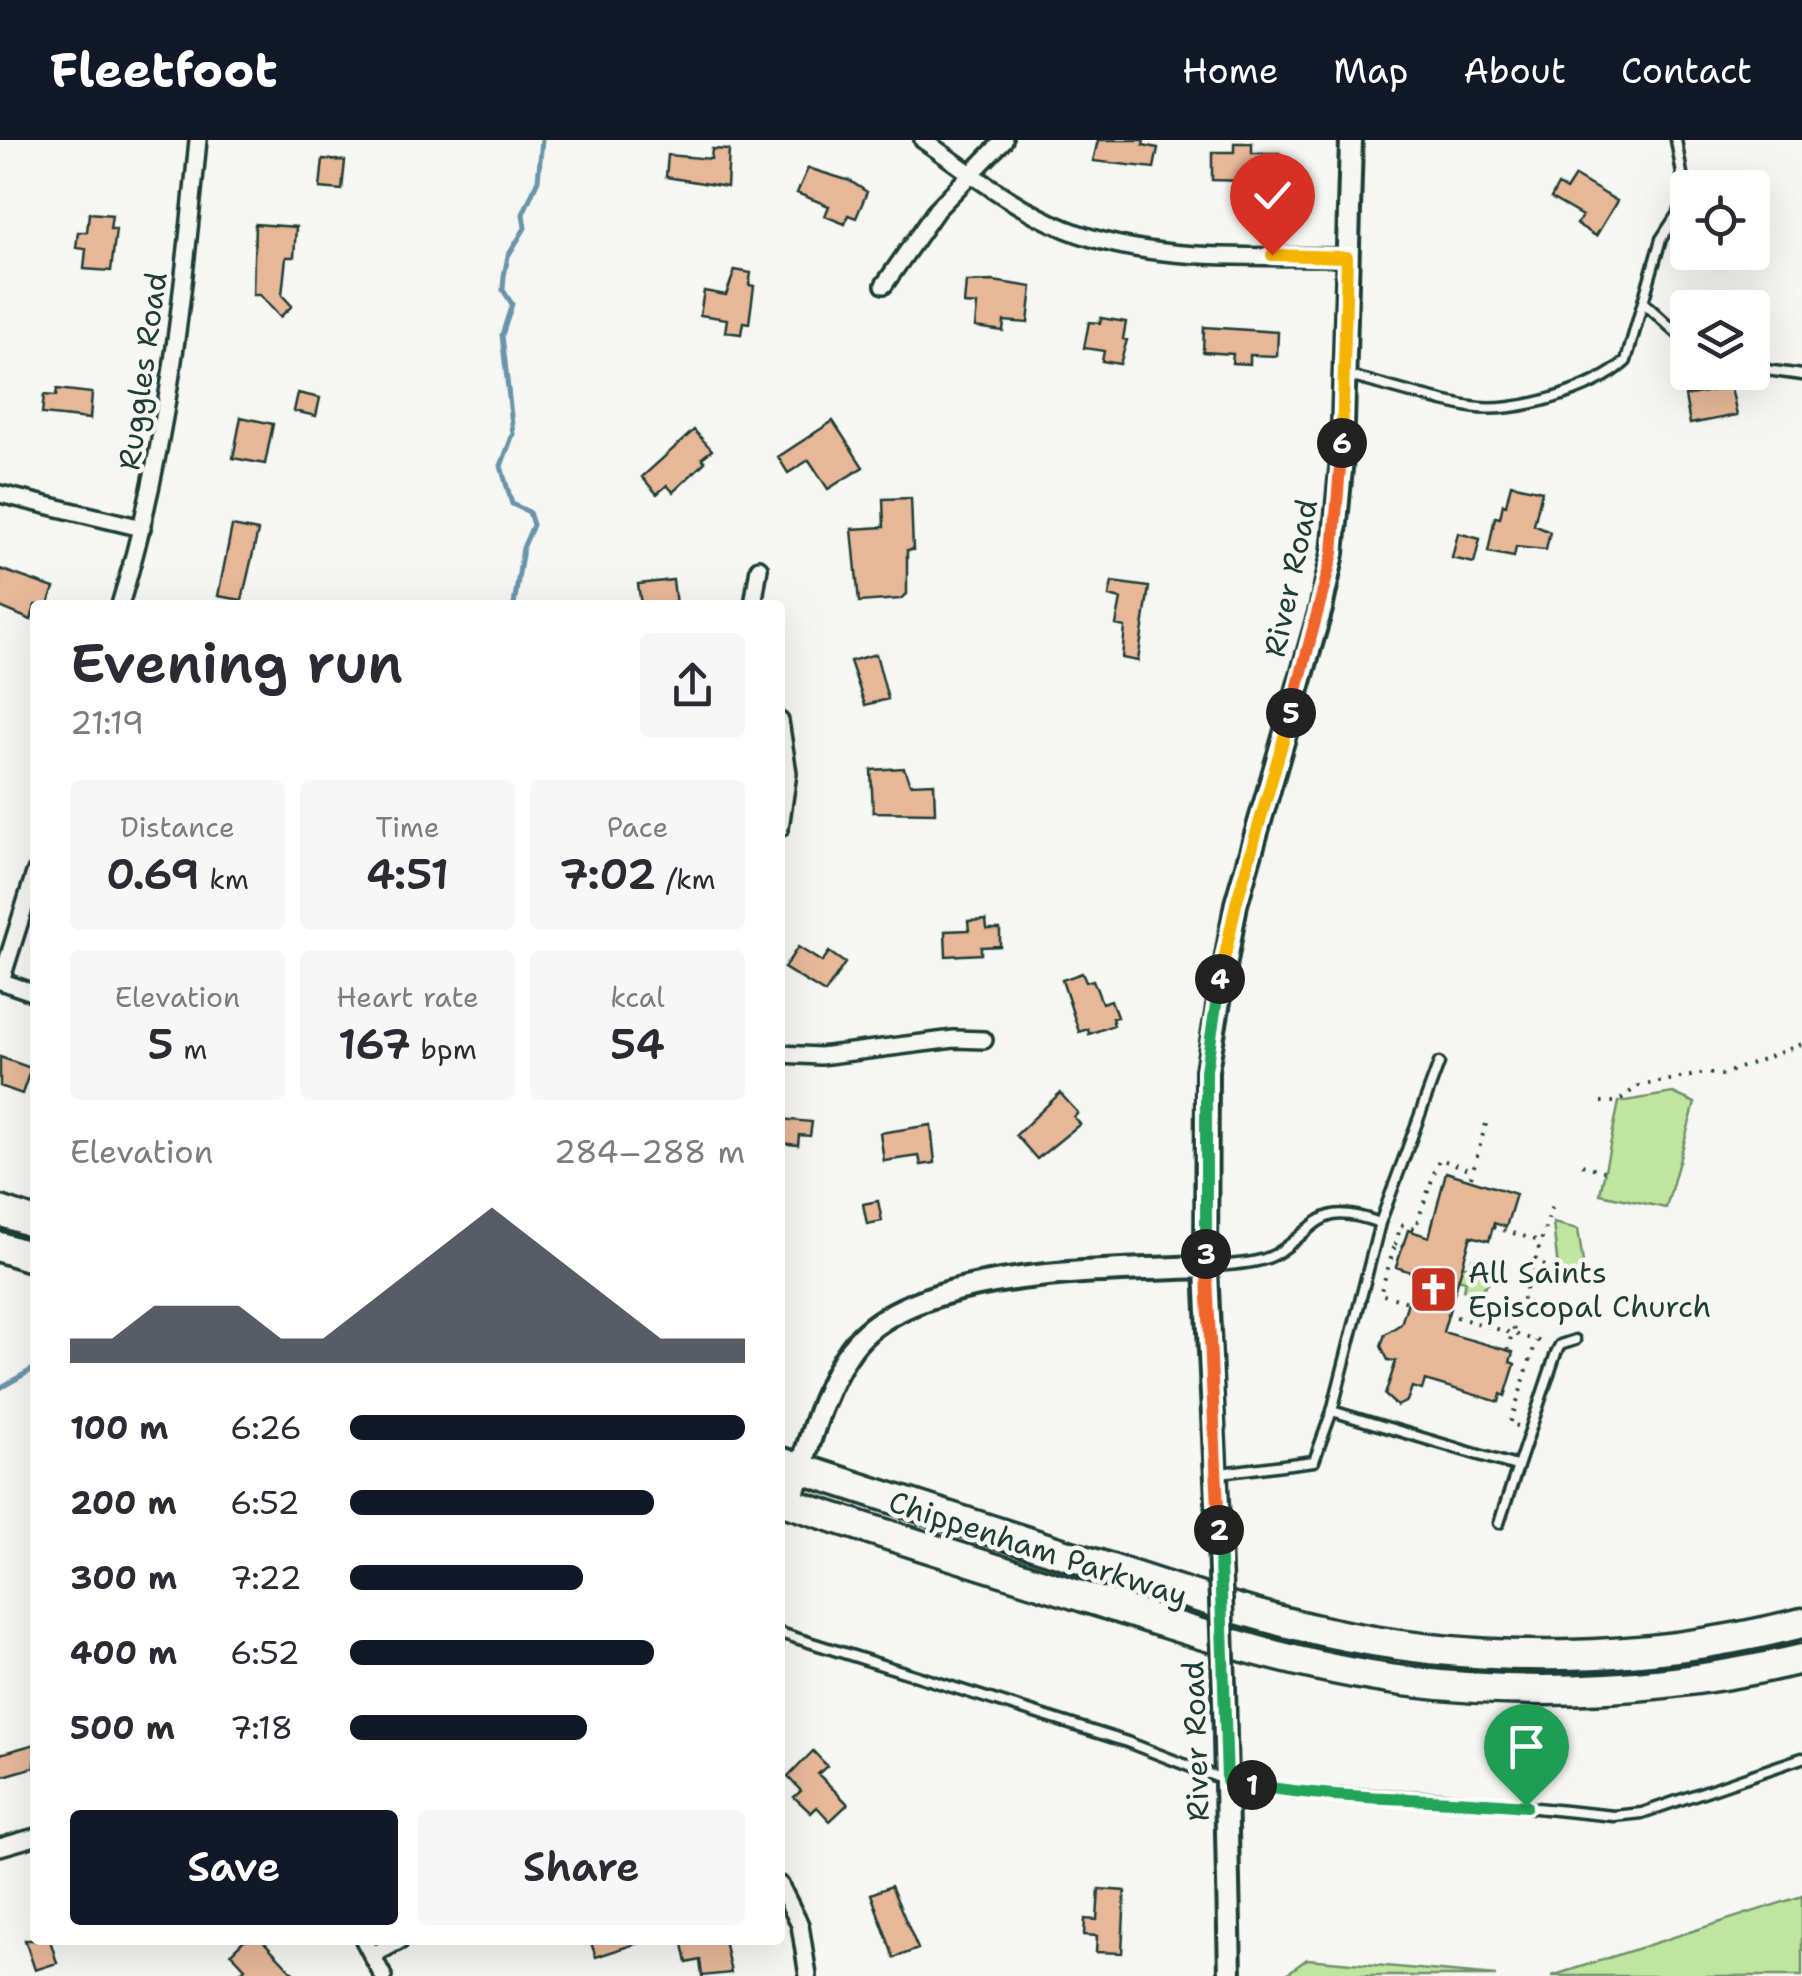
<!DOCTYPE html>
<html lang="en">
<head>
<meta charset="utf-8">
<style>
	:root { --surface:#fff; --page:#f7f7f7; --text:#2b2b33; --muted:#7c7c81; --accent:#111827 }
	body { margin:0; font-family:"Shantell Sans",sans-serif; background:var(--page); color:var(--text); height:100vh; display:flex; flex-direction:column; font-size:38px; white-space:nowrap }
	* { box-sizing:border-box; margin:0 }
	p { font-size:32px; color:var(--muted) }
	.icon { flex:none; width:55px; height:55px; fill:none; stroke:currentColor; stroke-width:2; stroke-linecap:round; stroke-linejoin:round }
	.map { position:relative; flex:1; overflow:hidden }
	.panel { position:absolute; left:30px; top:460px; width:755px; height:1345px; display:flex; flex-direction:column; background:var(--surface); border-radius:10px; box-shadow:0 10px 40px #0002 }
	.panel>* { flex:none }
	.tools { position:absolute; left:1670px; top:30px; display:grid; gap:20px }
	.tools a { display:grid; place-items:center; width:100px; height:100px; border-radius:10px; background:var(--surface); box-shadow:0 10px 40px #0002; font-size:50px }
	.pin { position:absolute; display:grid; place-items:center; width:85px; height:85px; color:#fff; margin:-102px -42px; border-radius:50% 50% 50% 0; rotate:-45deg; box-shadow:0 0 10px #0007 }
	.pin .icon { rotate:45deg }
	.km { position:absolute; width:50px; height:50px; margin:-25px; border-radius:50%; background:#222; color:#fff; font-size:28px; line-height:50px; text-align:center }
	.round { display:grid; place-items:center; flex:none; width:105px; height:105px; border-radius:10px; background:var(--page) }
	.head { display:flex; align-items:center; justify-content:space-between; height:170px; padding:0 40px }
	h1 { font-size:55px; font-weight:600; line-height:75px }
	.stats { display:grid; grid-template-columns:repeat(3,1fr); gap:15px; height:170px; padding:10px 40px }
	.stats div { display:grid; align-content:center; border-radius:10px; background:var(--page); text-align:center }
	.stats b { font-size:42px; font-weight:600 }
	.stats small { font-size:28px; font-weight:400 }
	.stats p { font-size:28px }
	.chart { height:280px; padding:20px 40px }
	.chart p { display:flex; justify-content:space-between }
	.chart svg { width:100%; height:180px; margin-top:10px; fill:var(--accent); opacity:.7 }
	.primary-button { display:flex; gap:20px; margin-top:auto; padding:20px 40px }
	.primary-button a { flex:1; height:115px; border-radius:10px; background:var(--accent); color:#fff; font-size:40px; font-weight:600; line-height:115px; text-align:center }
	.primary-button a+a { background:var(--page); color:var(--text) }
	ul { padding:0 40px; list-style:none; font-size:32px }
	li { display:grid; grid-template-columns:160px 120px 1fr; align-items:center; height:75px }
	li i { height:25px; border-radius:12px; background:var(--accent) }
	header { display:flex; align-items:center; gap:60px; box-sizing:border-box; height:140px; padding:0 50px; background:var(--accent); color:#fff }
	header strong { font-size:48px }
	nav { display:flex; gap:55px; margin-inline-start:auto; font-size:35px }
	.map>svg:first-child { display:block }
	.green { fill:#bfe59f; stroke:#6f916a; stroke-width:2.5 }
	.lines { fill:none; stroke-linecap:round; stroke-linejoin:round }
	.stream { stroke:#6b94ab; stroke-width:5 }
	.building { fill:#e7b798; stroke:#1f3d34; stroke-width:2.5 }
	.lane-casing { stroke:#1f3d34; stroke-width:15 }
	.street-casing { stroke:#1f3d34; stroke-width:22 }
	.secondary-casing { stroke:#1f3d34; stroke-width:28 }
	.highway-casing { stroke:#1f3d34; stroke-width:35 }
	.path { stroke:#1f3d34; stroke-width:4; stroke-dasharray:2.5 8; stroke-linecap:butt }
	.lane { stroke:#f6f6f2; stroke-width:8 }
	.street { stroke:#f6f6f2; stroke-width:15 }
	.secondary { stroke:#f6f6f2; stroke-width:20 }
	.highway { stroke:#f6f6f2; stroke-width:28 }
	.secondary-bridge-casing { stroke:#1f3d34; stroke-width:28; stroke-linecap:butt }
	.secondary-bridge { stroke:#f6f6f2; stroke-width:20 }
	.split-1-casing { stroke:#fff; stroke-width:20 }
	.split-2-casing { stroke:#fff; stroke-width:20 }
	.split-3-casing { stroke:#fff; stroke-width:20 }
	.split-4-casing { stroke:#fff; stroke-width:20 }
	.split-5-casing { stroke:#fff; stroke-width:20 }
	.split-6-casing { stroke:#fff; stroke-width:20 }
	.split-7-casing { stroke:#fff; stroke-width:20 }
	.split-1 { stroke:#22a559; stroke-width:12 }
	.split-2 { stroke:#22a559; stroke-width:12 }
	.split-3 { stroke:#f0652b; stroke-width:12 }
	.split-4 { stroke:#22a559; stroke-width:12 }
	.split-5 { stroke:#f5b400; stroke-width:12 }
	.split-6 { stroke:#f0652b; stroke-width:12 }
	.split-7 { stroke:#f5b400; stroke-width:12 }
	.labels { text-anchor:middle; stroke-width:9; stroke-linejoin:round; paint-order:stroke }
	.street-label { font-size:30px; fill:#1f3d34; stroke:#f6f6f2 }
	.poi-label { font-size:30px; fill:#1f3d34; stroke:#f6f6f2; text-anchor:start }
</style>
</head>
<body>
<header>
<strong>Fleetfoot</strong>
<nav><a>Home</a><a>Map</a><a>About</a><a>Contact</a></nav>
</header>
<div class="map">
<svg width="1802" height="1836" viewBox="0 0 1802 1836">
	<rect width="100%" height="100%" fill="#f6f6f2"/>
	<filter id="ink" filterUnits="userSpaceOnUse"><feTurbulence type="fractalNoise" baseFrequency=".01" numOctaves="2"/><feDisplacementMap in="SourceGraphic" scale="20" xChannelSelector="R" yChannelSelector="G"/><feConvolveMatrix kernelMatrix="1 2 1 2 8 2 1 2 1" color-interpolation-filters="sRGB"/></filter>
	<g filter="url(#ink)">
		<!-- green -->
		<path class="green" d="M1673,953l22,10 -29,105 -66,-14 19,-92z
			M1553,1083l25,6 7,48 -25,10z
			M1472,1119l17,10 -1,15 -12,9 -13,-3 3,-9 -9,-2 5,-14 8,2z
			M1802,1756v80h-250z
			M1307,1819l189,17h-212z"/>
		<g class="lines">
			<!-- stream -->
			<path class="stream" d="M514,465l9,-57 10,-23 -4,-13 -17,-8 -11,-38 12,-32 -11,-99 10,-31 -9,-14 1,-14 4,-20 17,-28 -2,-14 15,-34 4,-40
				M0,1248l35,-20"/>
		</g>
		<!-- building -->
		<path class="building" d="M1098,0h46l-1,5 15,3 -4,20 -61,-7z
			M1234,3h18v10h27v29l-67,-2v-28h22z
			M712,9l17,1 -2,37 -61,-10 2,-22 43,4z
			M323,19l22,2 -3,29 -22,-2z
			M808,28l42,13 17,11 -11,26 -8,-3 -3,9 -20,-8 4,-10 -32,-13z
			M1575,36l42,25 -21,35 -19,-12 5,-8 -31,-18 7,-13 8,5z
			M89,73l23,2 -2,14h6l-5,42 -27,-2 2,-20 -10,-1 2,-16h9z
			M255,84l41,3 -2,30h-8l-4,38 10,11 -12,11 -20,-22h-7z
			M735,130l16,3 -2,12 5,1 -5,37 -6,-1 -2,12 -16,-2 2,-13 -27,-4 4,-24 22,4z
			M993,141l39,6 -4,36 -24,-2 -1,10 -28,-4 2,-22 -13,-1 2,-22z
			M1101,178l25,4 -3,17 4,1 -7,24 -18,-3 2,-10 -20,-3 5,-26 11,1z
			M1204,187l74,5 -1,24 -27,-1v9l-18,-1 1,-9 -30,-2z
			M1731,247l6,28 -47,9 -5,-28z
			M57,249l35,4 -2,26 -48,-5 2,-19 12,1z
			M298,253l22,5 -4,18 -22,-5z
			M241,277l32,7 -8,40 -32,-6z
			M833,281l30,46 -35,22 -19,-29 -21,13 -10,-16z
			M694,290l18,20 -10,8 3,4 -32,30 -6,-7 -10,9 -15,-17z
			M1511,344l31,7 -8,34 16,7 -4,18 -30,-3 -2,10 -26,-5 7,-35 5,1 3,-14 3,1z
			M911,358l2,52h-6v44l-7,5 -41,3 -7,-73 32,-2 -1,-28z
			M232,386l26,5 -16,69 -24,-4z
			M1458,393l22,6 -6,24 -22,-5z
			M0,429l54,19 -6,17h-13l-4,15 -31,-13z
			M673,440l3,25h-35l-3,-21z
			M1112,442l37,5 -11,74 -16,-3 3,-31 -9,-2 5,-26 -12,-3z
			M876,514l12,45 -23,6 -15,-44z
			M904,628l6,16 24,-1 1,30 -62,-1 -2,-42z
			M986,780l1,9h13v17l-19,1v7l-35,2 -1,-25 24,-1 -1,-9z
			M798,807l24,15 7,-10 16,11 -20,30 -41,-25z
			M1082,833l4,9 7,-2 9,23 9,-3 6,17 -5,1 2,7 -25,9 -1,-5 -9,3 -17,-52z
			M0,917l31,11 -9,26 -22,-8z
			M1060,953l18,20 -4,4 6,7 -43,35 -21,-24z
			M780,979l32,3 -2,14 -11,-1 -1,10 -18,-2z
			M931,985l4,38 -14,2 -2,-9 -35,5 -4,-28z
			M1446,1032l70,22 -10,33 -12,-4 -5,18 -18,-5 -28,96 70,20 -3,10 5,2 -10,32 -4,-2 -2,8 -74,-22 -3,10 -10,-3 -5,14 -10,5 -12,-11 11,-34 -8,-1 -7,-14 4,-12 16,-10 16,-50 -21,-7 12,-37 21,7z
			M878,1061l4,20 -15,3 -4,-20z
			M35,1604v23l-35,10v-23z
			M813,1611l14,15 -9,8 30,30 -18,17 -13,-14 -6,6 -17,-16 7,-6 -13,-14z
			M891,1746l27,63 -24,9 -23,-64z
			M1099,1749l26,2 -3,62 -26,-1 1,-16 -13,-1 1,-16 12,1z
			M25,1800h25l7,23 -22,7z
			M244,1800h18l34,36h-59l8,-8 -14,-15z
			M590,1800h47l1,3 -42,14z
			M703,1800h21l7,33 -29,3 -2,-16 -13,3 -4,-19z"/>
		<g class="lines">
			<defs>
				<path id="lane" d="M1644,163l44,40
					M1752,228l50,7
					M1349,236c40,10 81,24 122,31 42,8 125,-17 155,-46l35,-122 21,-32 3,-16 -9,-51
					M1206,1127c22,-3 51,-2 70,-13 45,-28 41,-54 104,-31
					M1332,1271l184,55
					M1220,1333l94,-12 18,-50 48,-188 59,-160
					M1499,1383l57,-170 4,-8 15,-5
					M780,1493l347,109 100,39 64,11 148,6 175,18 28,-3 160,-55"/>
				<path id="street" d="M923,0c45,31 91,68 143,89 87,35 189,26 281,28
					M884,145l53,-76 67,-69
					M0,354l142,34
					M120,465c47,-153 63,-307 78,-465
					M753,465l6,-37
					M780,581l8,52 -8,55
					M0,841l35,12
					M1,841l34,-108
					M780,914l40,2 134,-17 30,1
					M0,1707l35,-10
					M780,1745l20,40 8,51
					M364,1800l19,36
					M373,1815l28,-15"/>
				<path id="secondary" d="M790,1363c17,-50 30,-112 62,-155 59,-81 262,-77 354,-81
					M1219,1402l-13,-275 1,-197 29,-166 85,-295 12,-56 9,-95 9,-318
					M1224,1548l6,288"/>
				<path id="highway" d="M0,1071l35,12
					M0,1107l35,11
					M780,1322c101,33 202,66 303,98 79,25 157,53 239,71 157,35 325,32 480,-8
					M780,1360c103,34 207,66 310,99 103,33 206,68 314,82 133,17 268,9 398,-22"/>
			</defs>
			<!-- lane casing -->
			<use href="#lane" class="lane-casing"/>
			<!-- street casing -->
			<use href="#street" class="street-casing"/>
			<!-- secondary casing -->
			<use href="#secondary" class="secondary-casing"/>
			<!-- highway casing -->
			<use href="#highway" class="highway-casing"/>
			<!-- path -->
			<path class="path" d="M1601,962h16l21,-16 68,-13 15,2 81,-31
				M1582,1025l22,6
				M1471,1037l16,-57
				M1493,1087l46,14
				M1395,1105l6,-20 14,4 24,-70 34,11
				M1403,1107l-8,-2 -15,49 28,8
				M1533,1121l25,10
				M1446,1174l99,29
				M1507,1210l46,-147
				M1518,1286l-8,-2 26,-83"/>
			<!-- lane -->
			<use href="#lane" class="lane"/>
			<!-- street -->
			<use href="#street" class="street"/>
			<!-- secondary -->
			<use href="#secondary" class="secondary"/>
			<!-- highway -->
			<use href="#highway" class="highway"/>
			<defs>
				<path id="secondary-bridge" d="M1219,1402l5,146"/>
			</defs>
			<!-- secondary-bridge casing -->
			<use href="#secondary-bridge" class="secondary-bridge-casing"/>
			<!-- secondary-bridge -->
			<use href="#secondary-bridge" class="secondary-bridge"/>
		</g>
	</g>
	<g class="lines" filter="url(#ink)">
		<defs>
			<path id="split-1" d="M1252,1645c90,16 183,12 274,21"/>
			<path id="split-2" d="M1219,1390l8,251 25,4"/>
			<path id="split-3" d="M1206,1114l13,276"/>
			<path id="split-4" d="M1206,1114v-184l14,-91"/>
			<path id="split-5" d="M1220,839l16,-75 55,-191"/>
			<path id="split-6" d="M1291,573l42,-160 9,-110"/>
			<path id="split-7" d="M1272,115l75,2 -5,186"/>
		</defs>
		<!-- split-1 casing -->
		<use href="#split-1" class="split-1-casing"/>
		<!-- split-2 casing -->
		<use href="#split-2" class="split-2-casing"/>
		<!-- split-3 casing -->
		<use href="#split-3" class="split-3-casing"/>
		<!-- split-4 casing -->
		<use href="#split-4" class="split-4-casing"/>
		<!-- split-5 casing -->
		<use href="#split-5" class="split-5-casing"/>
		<!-- split-6 casing -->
		<use href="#split-6" class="split-6-casing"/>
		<!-- split-7 casing -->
		<use href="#split-7" class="split-7-casing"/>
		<!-- split-1 -->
		<use href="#split-1" class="split-1"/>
		<!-- split-2 -->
		<use href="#split-2" class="split-2"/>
		<!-- split-3 -->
		<use href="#split-3" class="split-3"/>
		<!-- split-4 -->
		<use href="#split-4" class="split-4"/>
		<!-- split-5 -->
		<use href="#split-5" class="split-5"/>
		<!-- split-6 -->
		<use href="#split-6" class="split-6"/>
		<!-- split-7 -->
		<use href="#split-7" class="split-7"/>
	</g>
	<!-- icons -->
	<defs>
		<symbol id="church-square" viewBox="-11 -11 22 22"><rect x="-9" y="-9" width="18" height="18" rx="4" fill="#c8321e" stroke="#f6f6f2"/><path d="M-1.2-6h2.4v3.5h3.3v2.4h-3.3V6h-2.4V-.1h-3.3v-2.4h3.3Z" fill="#fff"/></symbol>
	</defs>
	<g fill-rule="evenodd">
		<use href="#church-square" x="1406" y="1122" width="55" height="55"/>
	</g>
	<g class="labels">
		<!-- street labels -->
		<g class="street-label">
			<text transform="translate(143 231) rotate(-82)" y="10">Ruggles Road</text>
			<text transform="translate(1291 438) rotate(-78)" y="10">River Road</text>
			<text transform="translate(1038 1409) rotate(18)" y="10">Chippenham Parkway</text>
			<text transform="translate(1196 1601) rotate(-92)" y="10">River Road</text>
		</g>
		<!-- poi labels -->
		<g class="poi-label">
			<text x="1468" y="1143">All Saints<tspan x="1468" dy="34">Episcopal Church</tspan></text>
		</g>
	</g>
</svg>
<div class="tools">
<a><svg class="icon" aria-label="locate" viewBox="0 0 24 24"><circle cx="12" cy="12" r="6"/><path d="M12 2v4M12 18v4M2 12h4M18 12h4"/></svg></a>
<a><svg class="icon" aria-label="layers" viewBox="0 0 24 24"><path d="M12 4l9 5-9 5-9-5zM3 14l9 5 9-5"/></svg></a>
</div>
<div class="pin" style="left:1526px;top:1666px;background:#1e9e55"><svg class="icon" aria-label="arrive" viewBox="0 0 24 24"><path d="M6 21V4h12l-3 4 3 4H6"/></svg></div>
<div class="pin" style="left:1272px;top:115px;background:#d93025"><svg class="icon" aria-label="check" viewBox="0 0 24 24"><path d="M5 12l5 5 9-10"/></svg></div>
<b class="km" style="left:1252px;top:1645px">1</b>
<b class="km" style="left:1219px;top:1390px">2</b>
<b class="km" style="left:1206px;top:1114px">3</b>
<b class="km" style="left:1220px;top:839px">4</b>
<b class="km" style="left:1291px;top:573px">5</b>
<b class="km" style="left:1342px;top:303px">6</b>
<section class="panel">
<div class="head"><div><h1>Evening run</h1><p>21:19</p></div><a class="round"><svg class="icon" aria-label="share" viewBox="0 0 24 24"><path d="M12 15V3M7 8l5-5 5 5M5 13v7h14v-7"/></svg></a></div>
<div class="stats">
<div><p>Distance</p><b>0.69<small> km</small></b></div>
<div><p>Time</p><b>4:51</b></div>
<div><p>Pace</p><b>7:02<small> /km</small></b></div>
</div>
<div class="stats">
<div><p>Elevation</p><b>5<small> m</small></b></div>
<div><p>Heart rate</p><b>167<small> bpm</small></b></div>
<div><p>kcal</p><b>54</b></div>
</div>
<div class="chart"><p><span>Elevation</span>284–288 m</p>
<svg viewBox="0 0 160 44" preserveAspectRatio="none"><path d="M0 44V38L10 38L20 30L30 30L40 30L50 38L60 38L70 30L80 22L90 14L100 6L110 14L120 22L130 30L140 38L150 38L160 38V44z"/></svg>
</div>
<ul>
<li><b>100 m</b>6:26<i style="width:100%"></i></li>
<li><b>200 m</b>6:52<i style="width:77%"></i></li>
<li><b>300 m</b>7:22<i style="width:59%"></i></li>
<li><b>400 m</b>6:52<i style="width:77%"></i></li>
<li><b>500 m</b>7:18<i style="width:60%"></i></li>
</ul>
<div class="primary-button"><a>Save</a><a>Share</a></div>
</section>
</div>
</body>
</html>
